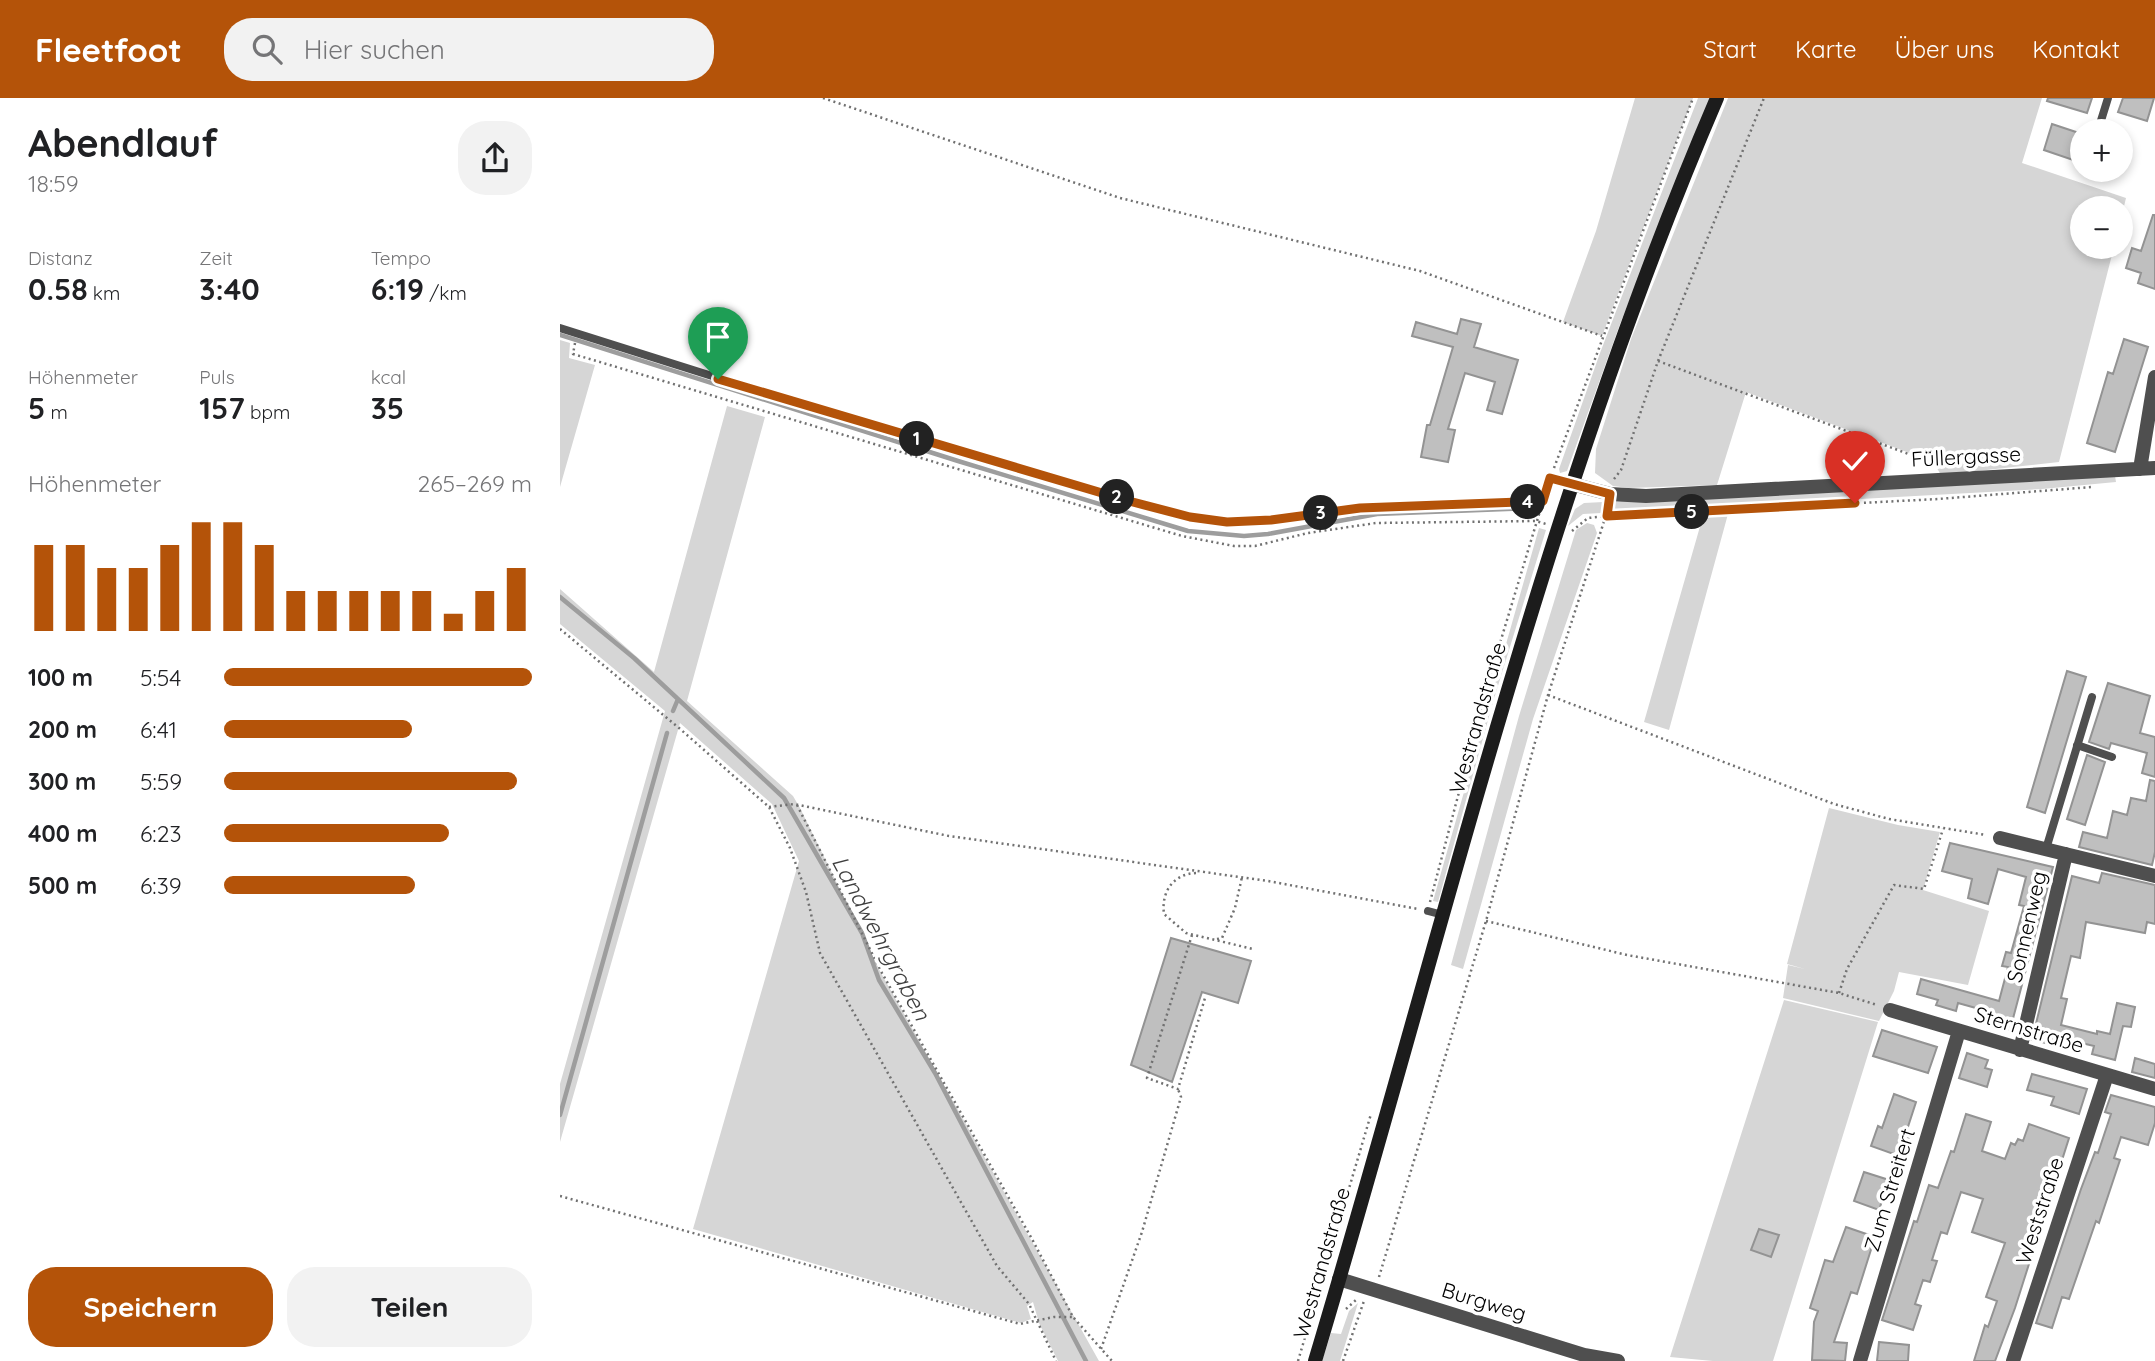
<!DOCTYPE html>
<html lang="de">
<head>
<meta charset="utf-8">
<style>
	:root { --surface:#fff; --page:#f2f2f2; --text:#202124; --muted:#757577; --accent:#b45309 }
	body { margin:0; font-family:Quicksand,sans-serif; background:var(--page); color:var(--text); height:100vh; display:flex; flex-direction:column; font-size:26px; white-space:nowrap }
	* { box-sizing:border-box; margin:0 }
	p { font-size:23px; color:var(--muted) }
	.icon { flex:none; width:38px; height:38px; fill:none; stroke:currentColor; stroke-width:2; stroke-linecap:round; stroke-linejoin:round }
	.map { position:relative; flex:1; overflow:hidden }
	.panel { display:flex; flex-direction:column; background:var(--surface); width:560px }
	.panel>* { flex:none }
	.controls { position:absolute; left:1510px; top:21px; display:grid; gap:14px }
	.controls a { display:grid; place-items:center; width:63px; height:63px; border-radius:50%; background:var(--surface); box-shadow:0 4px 10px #0003; font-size:35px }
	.pin { position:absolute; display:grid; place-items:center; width:60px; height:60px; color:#fff; margin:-72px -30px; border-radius:50% 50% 50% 0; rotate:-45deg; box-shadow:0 0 7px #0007 }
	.pin .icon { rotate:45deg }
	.km { position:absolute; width:35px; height:35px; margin:-18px; border-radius:50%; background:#222; color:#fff; font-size:19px; line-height:35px; text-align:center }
	.round { display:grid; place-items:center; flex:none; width:74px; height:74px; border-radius:28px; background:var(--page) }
	.head { display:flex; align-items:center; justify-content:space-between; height:119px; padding:0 28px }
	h1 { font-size:38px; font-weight:800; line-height:52px }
	.figures { display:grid; grid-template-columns:repeat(3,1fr); gap:10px; height:119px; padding:7px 28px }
	.figures div { display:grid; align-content:center }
	.figures b { font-size:30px; font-weight:800 }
	.figures small { font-size:19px; font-weight:400 }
	.figures p { font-size:19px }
	.chart { height:196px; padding:14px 28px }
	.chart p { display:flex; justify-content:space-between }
	.chart svg { width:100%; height:126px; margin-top:7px; stroke:var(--accent); stroke-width:6 }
	.action { display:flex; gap:14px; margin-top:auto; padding:14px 28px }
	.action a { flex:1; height:80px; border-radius:28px; background:var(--accent); color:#fff; font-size:28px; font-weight:800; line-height:80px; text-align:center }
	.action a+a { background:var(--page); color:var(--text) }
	ul { padding:0 28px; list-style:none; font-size:23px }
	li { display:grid; grid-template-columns:112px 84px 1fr; align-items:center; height:52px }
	li i { height:18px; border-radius:9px; background:var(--accent) }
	header { display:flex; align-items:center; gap:42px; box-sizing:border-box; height:98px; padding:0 35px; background:var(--accent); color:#fff }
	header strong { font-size:33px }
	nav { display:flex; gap:38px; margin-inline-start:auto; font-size:24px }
	.search { width:490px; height:63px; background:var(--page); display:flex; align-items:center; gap:18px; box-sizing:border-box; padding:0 24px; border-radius:28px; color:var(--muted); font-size:26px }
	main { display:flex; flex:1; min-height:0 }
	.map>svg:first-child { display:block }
	.green { fill:#d6d6d6 }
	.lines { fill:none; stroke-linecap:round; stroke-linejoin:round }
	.stream { stroke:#9d9d9d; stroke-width:4.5 }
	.building { fill:#bfbfbf; stroke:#939393; stroke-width:2 }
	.path { stroke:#717171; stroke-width:2.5; stroke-dasharray:2 3.5; stroke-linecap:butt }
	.service { stroke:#4f4f4f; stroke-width:8 }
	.minor { stroke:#4f4f4f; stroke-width:14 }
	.secondary { stroke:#1c1c1c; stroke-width:14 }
	.route-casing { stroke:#fff; stroke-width:14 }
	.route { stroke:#b45309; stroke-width:9 }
	.labels { text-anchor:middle; stroke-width:7; stroke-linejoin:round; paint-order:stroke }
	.street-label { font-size:21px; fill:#000; stroke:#fff }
	.water-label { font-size:23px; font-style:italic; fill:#3e3e3e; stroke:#fff }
</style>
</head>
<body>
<header>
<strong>Fleetfoot</strong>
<div class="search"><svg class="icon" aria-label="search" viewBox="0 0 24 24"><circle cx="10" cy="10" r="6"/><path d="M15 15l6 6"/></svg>Hier suchen</div>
<nav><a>Start</a><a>Karte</a><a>Über uns</a><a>Kontakt</a></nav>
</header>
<main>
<section class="panel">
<div class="head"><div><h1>Abendlauf</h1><p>18:59</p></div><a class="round"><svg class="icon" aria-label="share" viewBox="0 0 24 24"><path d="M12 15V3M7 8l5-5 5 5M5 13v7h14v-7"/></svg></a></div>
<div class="figures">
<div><p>Distanz</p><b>0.58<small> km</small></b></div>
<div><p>Zeit</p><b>3:40</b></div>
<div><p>Tempo</p><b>6:19<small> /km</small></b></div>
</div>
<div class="figures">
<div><p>Höhenmeter</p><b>5<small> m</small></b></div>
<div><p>Puls</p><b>157<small> bpm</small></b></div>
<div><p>kcal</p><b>35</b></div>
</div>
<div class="chart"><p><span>Höhenmeter</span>265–269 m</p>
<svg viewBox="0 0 160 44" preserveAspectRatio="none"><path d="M5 44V14M15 44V14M25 44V22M35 44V22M45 44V14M55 44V6M65 44V6M75 44V14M85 44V30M95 44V30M105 44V30M115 44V30M125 44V30M135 44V38M145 44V30M155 44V22"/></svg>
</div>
<ul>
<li><b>100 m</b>5:54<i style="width:100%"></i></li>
<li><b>200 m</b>6:41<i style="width:61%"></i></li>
<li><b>300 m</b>5:59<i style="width:95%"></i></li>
<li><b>400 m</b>6:23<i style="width:73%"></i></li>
<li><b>500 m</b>6:39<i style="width:62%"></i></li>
</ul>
<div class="action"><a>Speichern</a><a>Teilen</a></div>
</section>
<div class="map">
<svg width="1595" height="1263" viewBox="0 0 1595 1263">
	<rect width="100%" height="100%" fill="#fff"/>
	<!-- green -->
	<path class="green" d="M1075,0h58l-91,238 -39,-14 33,-91z
		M1138,0h12l-90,226 -53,147 -7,2 -1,-4 41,-116z
		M1168,0h314l-20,65 104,35 -5,21v-11h-39v39h32l-55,215 -118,13 -7,-12 -11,-5 -177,-66 -29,93 -88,3 -16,-2 -18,-13 1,-24 35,-110z
		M0,242l10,3 -1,15 26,7 -35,122z
		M167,308l38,11 -78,284 106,95 7,12 81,165 218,388h-41l-19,-38 -6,-21 -6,4 4,13 -10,4 -328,-94 106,-368 -27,-57 -92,-81 -120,419v-58l105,-373 -105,-87v-35l94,83z
		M1555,378l1,6 -74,7 -459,25 -15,12 7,-17 9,-6z
		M1168,416l-59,216 -25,-8 59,-206z
		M1027,425l7,2 3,8 -64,186 -70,250 -12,-4 68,-249 57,-186z
		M979,430l7,2 -53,172 -55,200 -5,-1z
		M1269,710l69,17 42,7 -17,58 66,21 -21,74 -69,-13 -5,19 -15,30 -96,-23 5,-33 17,4 -18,-5z
		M1224,902l94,22 -105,339h-60l-43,-4z
		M798,1205l-18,58h-18l9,-28 10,1 8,-23z"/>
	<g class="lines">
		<!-- stream -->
		<path class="stream" d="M0,237l398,126 230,70 56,5 24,-2 109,-20 156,-6
			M0,499l74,61 150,140 78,135 17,47 56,93 151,288
			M113,613l5,-12
			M0,1017l107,-382"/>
	</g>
	<!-- building -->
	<path class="building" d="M1488,0h44l-5,15 -40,-12z
		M1563,0h31l-7,23 -29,-9z
		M1492,26l30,10 -6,27 -32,-11z
		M1593,117h2v74l-17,-6 3,-10 -15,-5 6,-20 9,3z
		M901,221l20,5 -7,23 44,13 -16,54 -15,-4 8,-28 -30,-9 -17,56 7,1 -7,32 -27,-5 6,-32h3l23,-78 -41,-11 4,-14 41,12z
		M1564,241l24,8 -33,105 -28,-9 21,-71 5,2z
		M1281,343l16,1 -2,20 -16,-1z
		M1507,573l19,6 -41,136 -18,-6z
		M1548,585l42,13 -10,37 15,4v40l-13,-4 5,-20 -36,-10 -2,6 -20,-7z
		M1527,657l18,7 -20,63 -18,-6z
		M1590,682l5,1v71l-3,13 -73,-18 4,-15 24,6 6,-27 14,4 4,-17 15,3z
		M1390,745l103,24 -43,163 -31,-8 4,-12 -25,-7 -2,8 -20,-6 2,-5 -21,-6 4,-15 78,22 9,-34 -6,-1 4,-14 5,1 13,-47 -5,-1 7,-28 -28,-8 -10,35 -20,-6 4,-19 -30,-8z
		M1542,775l53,12v39l-8,-2 -2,11 -59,-11 -6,36 -9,-2 -10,42 6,1 -6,26 36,9v-3l13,3 7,-31 18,4 -4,20 -8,-1 -8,34 -23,-6 2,-8 -29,-7 -1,8 -32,-7 40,-164 27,7z
		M611,840l80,23 -13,42 -36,-11 -30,90 -41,-17z
		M1322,932l55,17 -9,26 -55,-17z
		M1407,955l21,7 -3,8 7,2 -5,17 -28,-9z
		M1575,960l20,6v14l-23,-6z
		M1472,976l55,15 -8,25 -28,-9 3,-8 -27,-7z
		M1334,996l22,8 -11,34 4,1 -7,20 -31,-11 7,-20 4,2z
		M1551,997l44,12v16l-7,22 -27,-8 -7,21 6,2 -21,63 -3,-2 -27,78 -7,-2 -10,31 -16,-5 45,-134 14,-37 3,1 13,-39 -6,-2z
		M1406,1016l25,8 -9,29 23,8 6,-16 4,2 3,-6 5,2 6,-17 40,14 -54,170 -20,53h-21l11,-36 3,2 9,-26 -11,-4 19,-54 -33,-11 11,-33 -22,-7 -14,42 -6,-2 -9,28 5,1 -7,21 -7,-2 -8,24 6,2 -8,24 -31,-10 32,-99 3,1 12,-37 9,3 13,-37 3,1z
		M1304,1074l25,8 -10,30 -25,-9z
		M1286,1129l29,10 -18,57 -6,-2 -17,50 13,1 -2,18 -33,-1 2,-38 4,-11 -8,-3 15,-48 8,2z
		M1199,1131l20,6 -8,22 -20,-7z
		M1319,1244l30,3 -1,16h-31z"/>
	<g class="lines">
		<!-- path -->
		<path class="path" d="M263,0l297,100 300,73 182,65
			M15,245l-2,11 609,182 52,10h21l53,-13 68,-10 160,-2 10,3
			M1098,263l264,98 9,8
			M994,370l139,-370
			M1054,381l7,-9 37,-109 106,-263
			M1012,433l16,-13 19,-2 331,-17 154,-12
			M0,531l119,99 90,79 21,41 16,44 14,61 177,313 32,38 27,57
			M988,597l286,109 55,15 97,16
			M237,707l85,168 150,266 41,78 39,44
			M209,709l25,-3 155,32 319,45 150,28
			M636,775c-23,1 -35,19 -32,41l22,19 67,16
			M870,804l57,-216 53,-175
			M926,823l141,34 212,38 38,12
			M632,837l-45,143 31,11 27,-91
			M657,841l5,-1 13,-30 7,-31
			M1279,895l8,-24 47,-84 30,4 19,-60
			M0,1098l460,128 34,-7h19
			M819,1179l107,-356 62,-226 61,-189
			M786,1211l10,-9
			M541,1251l41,-117 39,-135 -3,-8
			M738,1263l73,-247
			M783,1263l21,-60"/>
		<!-- service -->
		<path class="service" d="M1539,29l9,-29
			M0,230l304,96 326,93 37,4 44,-1 89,-12 183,-7 7,-23 22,6
			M1517,647l35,12
			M1486,751l46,-152
			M868,813l15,4"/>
		<!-- minor -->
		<path class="minor" d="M1580,371l15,-92
			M1012,386l38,10 36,2 509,-28
			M1440,740l155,38
			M1330,912l265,79
			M1460,952l46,-196
			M779,1181l245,76 34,6
			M1300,1263l99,-330
			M1453,1263l94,-286"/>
		<!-- secondary -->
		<path class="secondary" d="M755,1263c127,-423 227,-856 402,-1263"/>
	</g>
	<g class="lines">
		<defs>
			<path id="route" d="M158,281l411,122 61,16 37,5 44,-2 89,-12 183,-7 7,-23 60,16 -3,22 248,-13"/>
		</defs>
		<!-- route casing -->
		<use href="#route" class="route-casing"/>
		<!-- route -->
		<use href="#route" class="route"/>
	</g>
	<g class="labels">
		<!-- street labels -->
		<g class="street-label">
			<text transform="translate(1406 359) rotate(-3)" y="7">Füllergasse</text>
			<text transform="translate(918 620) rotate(-74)" y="7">Westrandstraße</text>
			<text transform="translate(1467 829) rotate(-77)" y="7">Sonnenweg</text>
			<text transform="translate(1469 932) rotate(17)" y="7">Sternstraße</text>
			<text transform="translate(1330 1092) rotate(-73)" y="7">Zum Streitert</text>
			<text transform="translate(1480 1113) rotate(-72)" y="7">Weststraße</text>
			<text transform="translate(762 1165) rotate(-74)" y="7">Westrandstraße</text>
			<text transform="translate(924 1204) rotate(17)" y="7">Burgweg</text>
		</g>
		<!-- water labels -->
		<g class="water-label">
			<text transform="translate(321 840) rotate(62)" y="8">Landwehrgraben</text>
		</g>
	</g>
</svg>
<div class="controls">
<a>+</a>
<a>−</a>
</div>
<div class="pin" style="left:158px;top:281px;background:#1e9e55"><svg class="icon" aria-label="arrive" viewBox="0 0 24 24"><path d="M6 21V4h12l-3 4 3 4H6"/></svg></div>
<div class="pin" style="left:1295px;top:405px;background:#d93025"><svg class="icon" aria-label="check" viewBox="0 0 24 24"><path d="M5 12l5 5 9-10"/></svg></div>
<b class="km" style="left:357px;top:341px">1</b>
<b class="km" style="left:557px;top:399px">2</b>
<b class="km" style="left:761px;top:415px">3</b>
<b class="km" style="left:968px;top:404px">4</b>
<b class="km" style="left:1132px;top:414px">5</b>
</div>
</main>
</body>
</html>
